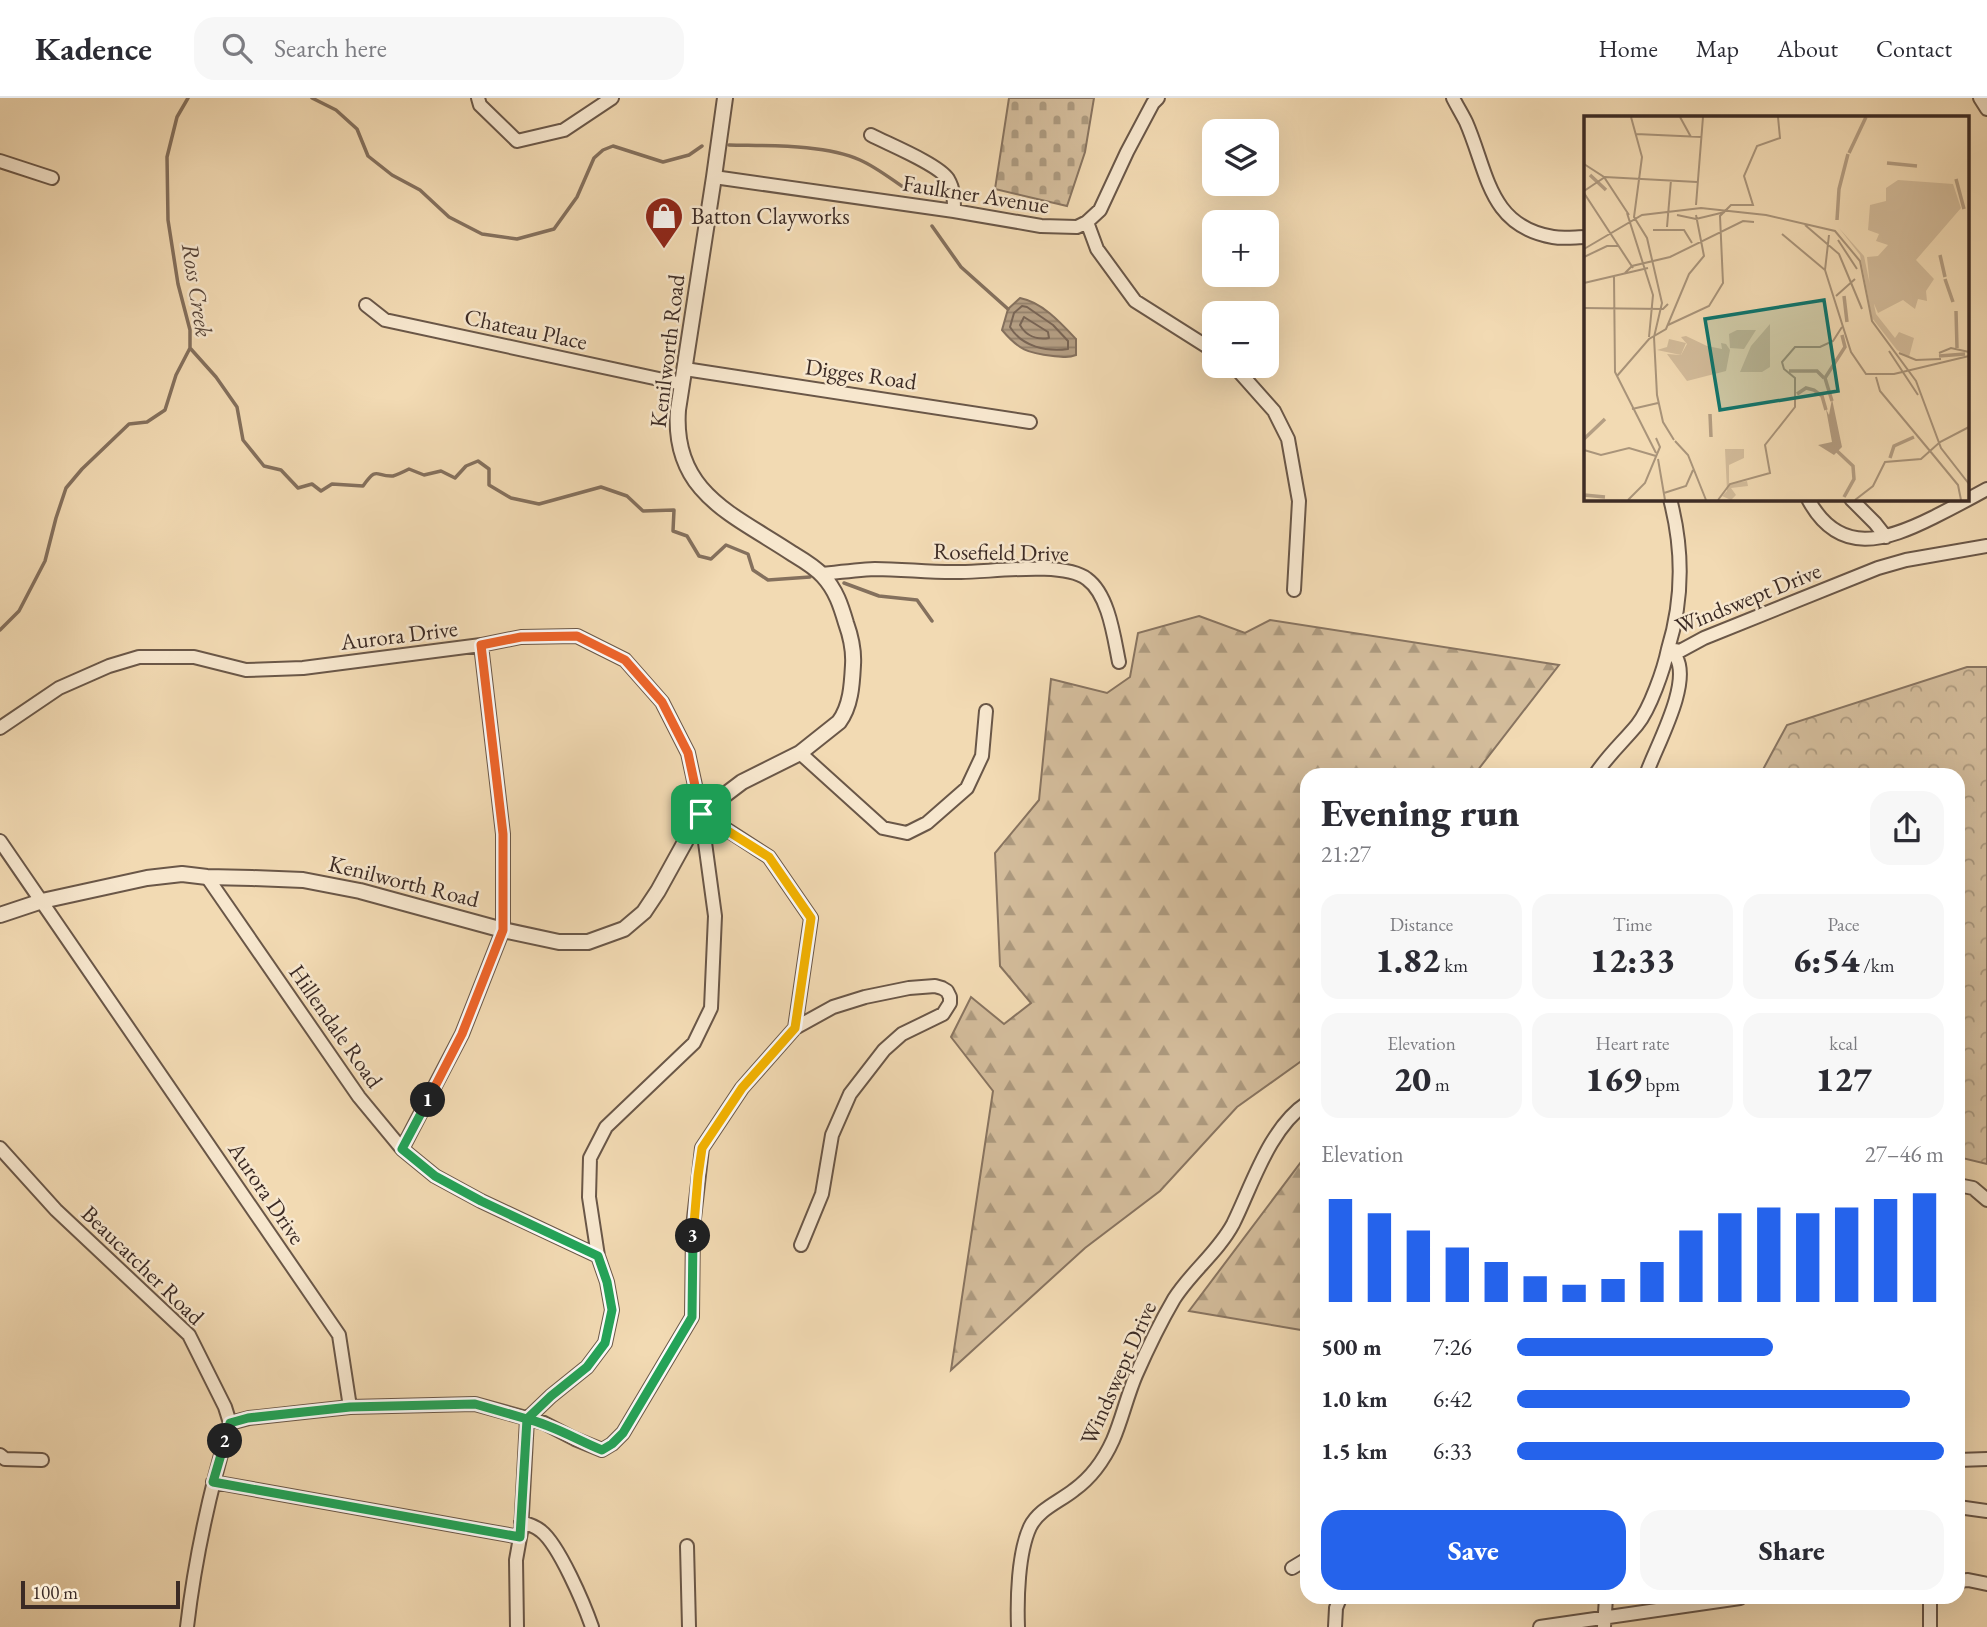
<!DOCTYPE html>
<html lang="en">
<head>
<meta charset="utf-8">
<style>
	:root { --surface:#fff; --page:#f7f7f7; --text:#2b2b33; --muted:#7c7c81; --line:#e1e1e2; --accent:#2563eb }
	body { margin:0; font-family:"EB Garamond",serif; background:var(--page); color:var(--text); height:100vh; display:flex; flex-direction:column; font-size:26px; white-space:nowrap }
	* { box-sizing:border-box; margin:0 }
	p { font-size:23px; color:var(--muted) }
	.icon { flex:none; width:38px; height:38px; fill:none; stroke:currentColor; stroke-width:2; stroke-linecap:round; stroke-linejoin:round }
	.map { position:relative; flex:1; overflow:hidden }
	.panel { position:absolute; left:1300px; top:670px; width:665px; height:836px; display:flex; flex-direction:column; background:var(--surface); border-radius:21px; box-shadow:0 7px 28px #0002 }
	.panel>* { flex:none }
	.tools { position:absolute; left:1202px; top:21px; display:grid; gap:14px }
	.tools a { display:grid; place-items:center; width:77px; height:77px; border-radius:14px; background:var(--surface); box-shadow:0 7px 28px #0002; font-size:35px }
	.scale { position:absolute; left:21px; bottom:18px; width:159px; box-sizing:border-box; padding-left:7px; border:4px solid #3c2b25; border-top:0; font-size:19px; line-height:24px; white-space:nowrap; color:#3c2b25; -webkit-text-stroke:5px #f7e7ce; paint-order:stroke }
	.pin { position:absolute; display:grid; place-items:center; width:60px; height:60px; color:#fff; margin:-30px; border-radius:14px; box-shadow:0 4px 10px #0006 }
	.km { position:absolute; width:35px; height:35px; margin:-18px; border-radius:50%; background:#222; color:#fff; font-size:19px; line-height:35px; text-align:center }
	.round { display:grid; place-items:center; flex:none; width:74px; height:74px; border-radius:21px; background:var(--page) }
	.headline { display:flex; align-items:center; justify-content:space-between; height:119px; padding:0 21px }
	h1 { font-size:38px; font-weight:800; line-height:52px }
	.stats { display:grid; grid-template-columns:repeat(3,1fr); gap:10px; height:119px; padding:7px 21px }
	.stats div { display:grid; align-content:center; border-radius:18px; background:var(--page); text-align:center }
	.stats b { font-size:35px; font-weight:800 }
	.stats small { font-size:19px; font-weight:400 }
	.stats p { font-size:19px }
	.chart { height:196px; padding:14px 21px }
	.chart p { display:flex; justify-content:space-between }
	.chart svg { width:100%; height:126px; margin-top:7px; stroke:var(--accent); stroke-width:6 }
	.cta { display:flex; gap:14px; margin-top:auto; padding:14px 21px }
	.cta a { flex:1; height:80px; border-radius:21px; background:var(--accent); color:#fff; font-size:28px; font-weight:800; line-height:80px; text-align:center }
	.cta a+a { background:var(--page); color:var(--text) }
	ul { padding:0 21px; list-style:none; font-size:23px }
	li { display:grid; grid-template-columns:112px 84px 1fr; align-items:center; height:52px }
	li i { height:18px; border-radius:9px; background:var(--accent) }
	header { display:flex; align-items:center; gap:42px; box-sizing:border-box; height:98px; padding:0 35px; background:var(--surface); border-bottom:2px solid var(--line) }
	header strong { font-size:33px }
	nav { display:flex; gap:38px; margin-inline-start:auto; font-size:24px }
	.search { width:490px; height:63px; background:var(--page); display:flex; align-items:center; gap:18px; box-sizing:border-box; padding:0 24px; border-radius:21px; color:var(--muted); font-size:26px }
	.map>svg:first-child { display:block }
	.forest { fill:url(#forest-firs); stroke:#887460; stroke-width:2 }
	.cemetery { fill:url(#cemetery-stones); stroke:#887460; stroke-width:2 }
	.park { fill:url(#park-crowns); stroke:#887460; stroke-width:2 }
	.water { fill:url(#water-rules); stroke:#84705d; stroke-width:2 }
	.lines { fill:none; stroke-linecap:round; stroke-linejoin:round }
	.shore { stroke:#786454; stroke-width:2 }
	.stream { stroke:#84705d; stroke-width:3.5 }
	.minor-casing { stroke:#6a5748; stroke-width:16 }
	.tertiary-casing { stroke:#6a5748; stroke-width:18 }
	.minor { stroke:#f7e7ce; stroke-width:12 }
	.tertiary { stroke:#f7e7ce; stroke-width:14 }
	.split-1-casing { stroke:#fff; stroke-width:14 }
	.split-2-casing { stroke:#fff; stroke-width:14 }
	.split-3-casing { stroke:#fff; stroke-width:14 }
	.split-4-casing { stroke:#fff; stroke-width:14 }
	.split-1 { stroke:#f0652b; stroke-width:9 }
	.split-2 { stroke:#22a559; stroke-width:9 }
	.split-3 { stroke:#22a559; stroke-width:9 }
	.split-4 { stroke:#f5b400; stroke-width:9 }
	.labels { text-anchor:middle; stroke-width:5; stroke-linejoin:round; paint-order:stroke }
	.street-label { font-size:23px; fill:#3c2b25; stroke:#f7e7ce }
	.poi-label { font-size:23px; fill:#3c2b25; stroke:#f7e7ce; text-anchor:start }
	.water-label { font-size:24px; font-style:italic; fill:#5a483c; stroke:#f7e7ce }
	.inset-river { fill:none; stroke:#b49e83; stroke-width:3.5 }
	.inset-road { fill:none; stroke:#a9947a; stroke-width:2 }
	.view { fill:#0f766e; fill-opacity:0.15; stroke:#0f766e; stroke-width:3.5 }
	.inset-edge { fill:none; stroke:#3c2b25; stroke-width:3.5 }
</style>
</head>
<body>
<header>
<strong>Kadence</strong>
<div class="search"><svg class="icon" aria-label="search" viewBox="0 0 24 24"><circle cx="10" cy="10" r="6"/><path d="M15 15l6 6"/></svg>Search here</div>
<nav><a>Home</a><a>Map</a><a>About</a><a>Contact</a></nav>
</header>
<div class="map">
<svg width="1987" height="1529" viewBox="0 0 1987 1529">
	<defs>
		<pattern id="forest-firs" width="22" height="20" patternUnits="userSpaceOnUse" patternTransform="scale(1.75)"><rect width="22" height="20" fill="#d3bc9b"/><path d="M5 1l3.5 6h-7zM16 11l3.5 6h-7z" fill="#ac997e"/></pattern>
		<pattern id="cemetery-stones" width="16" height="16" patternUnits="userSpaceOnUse" patternTransform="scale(1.75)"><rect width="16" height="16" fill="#d3bc9b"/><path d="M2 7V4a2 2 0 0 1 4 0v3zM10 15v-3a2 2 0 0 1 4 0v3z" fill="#ac997e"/></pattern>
		<pattern id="park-crowns" width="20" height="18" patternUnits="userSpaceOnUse" patternTransform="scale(1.75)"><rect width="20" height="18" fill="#d3bc9b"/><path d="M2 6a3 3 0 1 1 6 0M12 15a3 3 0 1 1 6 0" fill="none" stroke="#ac997e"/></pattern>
		<pattern id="water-rules" width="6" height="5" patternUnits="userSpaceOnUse" patternTransform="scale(1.75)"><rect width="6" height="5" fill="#b49e83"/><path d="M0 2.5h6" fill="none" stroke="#94816b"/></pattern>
	</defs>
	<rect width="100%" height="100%" fill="#f2dab3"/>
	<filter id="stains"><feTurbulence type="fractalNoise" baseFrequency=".00286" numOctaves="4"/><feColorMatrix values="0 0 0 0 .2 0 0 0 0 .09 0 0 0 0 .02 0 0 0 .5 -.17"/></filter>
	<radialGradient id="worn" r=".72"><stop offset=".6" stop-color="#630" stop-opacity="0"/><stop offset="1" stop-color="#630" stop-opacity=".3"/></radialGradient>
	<!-- forest -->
	<path class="forest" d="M1199,518l46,17 25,-13 289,45 -85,110h-167v282l-70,50 -77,84 -75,57 -134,122 42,-279 -42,-54 20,-40 33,27 27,-21 -31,-37 -5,-113 44,-53 12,-121 56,14 23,-16 8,-44z
		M1307,1056v177l-118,-20z"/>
	<!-- cemetery -->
	<path class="cemetery" d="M1009,0h85l-9,54 -18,54 -72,-17z"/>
	<!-- park -->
	<path class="park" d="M1967,569h20v497l-29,-7v-382h-198l27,-50z"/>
	<!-- water -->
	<path class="water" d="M1020,200c22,4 41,25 56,41v16c-8,3 -14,2 -23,1 -26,-3 -34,-6 -51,-26l6,-21z"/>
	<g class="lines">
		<!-- shore -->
		<path class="shore" d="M1022,208l5,1 26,18 15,16v8c-21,3 -46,-2 -58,-22l4,-14z
			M1024,219l24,15 1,6c-12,2 -23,-2 -29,-13z"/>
		<!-- stream -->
		<path class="stream" d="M312,0l24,12 21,19 11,27 24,19 28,15 29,27 33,17 35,5 37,-10 23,-32 17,-39 9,-8 10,-4 50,16 26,-7 13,-9
			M729,47c39,1 96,-1 131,15 16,7 31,19 46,29
			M932,128l29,41 47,42
			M190,250l26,29 21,30 6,33 21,26 17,4 17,18 14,-4 9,7 11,-7 31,2c15,-21 12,-9 30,-10 4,-1 12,-5 16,-7l15,6 17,-4 14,7 11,-12 12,-5 11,8v16l22,13 28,6 62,-17 26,9 16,15 31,-1 -1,21 14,5 12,20 12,3 15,-14 22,9 5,16 15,10 42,-3
			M844,485l35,13 38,4 15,21
			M0,532l19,-19 26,-50 11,-43 10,-30 16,-19 47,-45 18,-2 18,-12 11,-35 14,-27v-18l-12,-46 -10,-64 -1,-63 10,-40 11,-19"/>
		<defs>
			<path id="minor" d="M478,0l2,7 37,36 47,-11 48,-32
				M1453,0c4,8 9,16 13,24 22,50 22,104 87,115 11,2 23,0 33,0
				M1980,0l7,11
				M871,37c17,9 67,29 77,44 6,10 6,20 6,32
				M0,63l52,17
				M714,79l240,34 87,15 36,1 10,-5 13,-12 27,-58 26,-49 5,-5
				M1087,124l10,27 38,52 79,50
				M366,207l19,15 297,64
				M1234,268l40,45 14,28 11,62 -5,89
				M685,271l345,53
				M1808,401c31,58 78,42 126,18 18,-9 35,-18 53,-28
				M1851,401l24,24 11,14
				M822,476c18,-2 35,-4 53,-5 29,0 57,4 86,3 30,0 103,-11 126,7 22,16 27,59 32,83
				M0,630l59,-40 50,-22 30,-9h55l52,13 57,-2 178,-23 40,-8 56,-1 48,24 37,42 26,51 13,60 14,103 -4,92 -17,35 -88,84 -16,31 -1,39 9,59 9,26 5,28 -7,33 -18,24 -36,29 -24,23
				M800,655l83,75 24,5 20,-10 40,-35 15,-32 4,-45
				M1595,677c12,-19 28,-33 42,-50 13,-16 27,-56 31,-76l12,2 24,-13 174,-70 28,-8 81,-14
				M1646,677c9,-27 46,-91 30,-118 -2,-3 -5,-5 -8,-8 15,-49 15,-101 2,-150
				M0,743l339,494 11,72
				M207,779l152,220 43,52 33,27 46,25 117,55
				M795,930l38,-21 32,-10 44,-9 26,-2 7,2 5,3 3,6v6l-7,11 -41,20 -18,16 -34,44 -18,41 -10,59 -21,51
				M0,1050l56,62 133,125 36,72 5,16 19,-5 101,-11 125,-3 69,19 31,16 27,11 10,-6 11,-11 69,-116 1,-90 9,-79 40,-60 53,-60 16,-110 -42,-61 -68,-44
				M402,1051l60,-115 41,-104v-96l-22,-189
				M1958,1087l15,3 14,12
				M0,1357l5,4 37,1
				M1958,1362l29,-1
				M213,1384l307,55
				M1958,1409l29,4
				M521,1424c8,2 14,4 20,9 18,14 43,73 51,96
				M687,1448l2,81
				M1292,1470l15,-9
				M1958,1483l10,-1 19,4
				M1930,1500v29
				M187,1529c8,-69 23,-137 43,-204
				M517,1529l-1,-67 5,-28 6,-113
				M1018,1529c-1,-28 0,-74 12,-100 9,-18 29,-25 44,-37 18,-13 30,-30 39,-50 9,-21 14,-44 23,-65 11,-25 24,-52 38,-76 17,-27 44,-47 59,-75 19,-38 36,-96 74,-121
				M1335,1529l1,-19 4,-10
				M1540,1529l200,-29
				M1604,1529l2,-29"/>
			<path id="tertiary" d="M0,817l42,-14 105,-23 35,-4 25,3 45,1 51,2 57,11 143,39 56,12h29l36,-13 20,-17 14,-21 43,-78 41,-31 58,-29 39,-31c12,-16 13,-38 14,-57 1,-15 -2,-28 -7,-42 -5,-17 -10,-33 -23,-47 -8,-9 -20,-16 -30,-22 -58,-39 -121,-60 -115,-144l36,-233 11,-79"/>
		</defs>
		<!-- minor casing -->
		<use href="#minor" class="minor-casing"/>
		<!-- tertiary casing -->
		<use href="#tertiary" class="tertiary-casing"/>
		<!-- minor -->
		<use href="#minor" class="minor"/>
		<!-- tertiary -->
		<use href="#tertiary" class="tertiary"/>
	</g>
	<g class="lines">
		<defs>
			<path id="split-1" d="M428,1002l34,-66 41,-104v-96l-22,-189 40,-8 56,-1 48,24 37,42 26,51 13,61"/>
			<path id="split-2" d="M225,1343l5,-18 18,-5 102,-11 125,-3 52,15 24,-23 36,-29 18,-24 7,-33 -5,-28 -9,-26 -117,-55 -46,-25 -33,-27 26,-49"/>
			<path id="split-3" d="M225,1343l-12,41 307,55 7,-118c26,6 50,21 75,31l10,-6 11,-11 69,-116 1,-81"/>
			<path id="split-4" d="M693,1138l5,-60 4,-28 40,-60 53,-60 16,-110 -42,-61 -68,-43"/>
		</defs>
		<!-- split-1 casing -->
		<use href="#split-1" class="split-1-casing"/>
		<!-- split-2 casing -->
		<use href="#split-2" class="split-2-casing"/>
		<!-- split-3 casing -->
		<use href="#split-3" class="split-3-casing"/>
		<!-- split-4 casing -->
		<use href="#split-4" class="split-4-casing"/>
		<!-- split-1 -->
		<use href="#split-1" class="split-1"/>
		<!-- split-2 -->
		<use href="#split-2" class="split-2"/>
		<!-- split-3 -->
		<use href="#split-3" class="split-3"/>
		<!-- split-4 -->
		<use href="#split-4" class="split-4"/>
	</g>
	<!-- icons -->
	<defs>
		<symbol id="shop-pin" viewBox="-11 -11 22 30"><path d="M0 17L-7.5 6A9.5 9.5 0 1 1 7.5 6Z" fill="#8f2418" stroke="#f7e7ce"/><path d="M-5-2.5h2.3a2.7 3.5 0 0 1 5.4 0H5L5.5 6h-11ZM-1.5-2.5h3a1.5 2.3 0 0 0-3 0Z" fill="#fff"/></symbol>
	</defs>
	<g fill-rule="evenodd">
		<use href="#shop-pin" x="642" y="96" width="44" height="60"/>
	</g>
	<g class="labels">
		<!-- street labels -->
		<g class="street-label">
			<text transform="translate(976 96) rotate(9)" y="8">Faulkner Avenue</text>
			<text transform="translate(526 231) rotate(12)" y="8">Chateau Place</text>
			<text transform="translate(667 253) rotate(-83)" y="8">Kenilworth Road</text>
			<text transform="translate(861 276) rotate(8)" y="8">Digges Road</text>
			<text transform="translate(1001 454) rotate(1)" y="8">Rosefield Drive</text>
			<text transform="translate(1748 500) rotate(-22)" y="8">Windswept Drive</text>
			<text transform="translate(399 537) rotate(-7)" y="8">Aurora Drive</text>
			<text transform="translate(404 783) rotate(14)" y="8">Kenilworth Road</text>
			<text transform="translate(336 928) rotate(55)" y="8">Hillendale Road</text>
			<text transform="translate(267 1095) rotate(56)" y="8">Aurora Drive</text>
			<text transform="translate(143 1167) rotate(44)" y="8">Beaucatcher Road</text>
			<text transform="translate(1118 1275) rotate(-66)" y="8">Windswept Drive</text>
		</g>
		<!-- poi labels -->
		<g class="poi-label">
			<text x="691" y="126">Batton Clayworks</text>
		</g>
		<!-- water labels -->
		<g class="water-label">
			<text transform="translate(197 192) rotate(81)" y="8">Ross Creek</text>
		</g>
	</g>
	<!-- overview -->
	<g transform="translate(1584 18)">
		<rect width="385" height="385" fill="#f2dab3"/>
		<path d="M85,223l17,4 -5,12 -24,-5 10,-3z" fill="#d3bc9b"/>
		<path d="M314,64l55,4 8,24 -45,52 18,19 -8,12 1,10 -9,-2 -3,10 -12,-9 -25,13 -7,-16 -4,-40 11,-1 10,-11 -12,-4 3,-7 -11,-4 2,-25 16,-4v-13zM255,112l25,28 12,58 19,24 4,-6 15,6 -5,19 -12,-7 -25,-32 -12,-63zM186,208v43l-8,5h-22l11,-26zM153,214h19l-12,19 -14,-1 -1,-14z" fill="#d3bc9b"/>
		<path d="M102,220l21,10 15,3 -1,-6 5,1 4,6 -4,21 -39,10 -20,-27 14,1 6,-11 -6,-7zM141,333h19v9l-15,7v19l18,-3 1,5 -17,2 5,7 -5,5 -9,-4 5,-5z" fill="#d3bc9b"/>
		<path d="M248,283l10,48 -8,8 -16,-10 14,-3 -6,-33 3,6z" fill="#b49e83"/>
		<path class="inset-river" d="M265,37l17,-36M303,47l30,3M6,59l16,15M372,63l8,30M253,104l2,-31 9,-35M356,139l5,22M361,163l8,23M260,180l3,26M372,195l1,37M355,240l26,-2M205,255h28l7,7M213,278l9,-6 8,2 8,6 4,14M248,285l-7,-23 20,-31 -3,-12M126,298l1,23M0,323l21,-20M252,334l17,16 1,13 -10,18M306,342l4,-12 20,-9M0,379l21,2"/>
		<path class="inset-road" d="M47,1l11,40 -8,60 13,21 15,65 -8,34 3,58 6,27 11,18M96,1l11,20M52,18l66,3M0,48l20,13 25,38M0,75l21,-14 92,5M0,77l49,75M112,89l7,-88M43,97l26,82 -4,42M93,99l19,4 29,-7M221,109l34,29 23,55M83,111l4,-47M69,114h31l8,13M198,118l43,36 26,82 15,22h28l75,-18M254,124l19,29M0,133l58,-34 59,-7 65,7 69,16 25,30 12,60 44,60 25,67 28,36M0,141l23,-11h12M241,154l4,-35M41,157l7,-7 38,-9 73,-36 11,1M30,160l1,96 41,81M0,167l64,-15M252,180l19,-17M0,192l79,1 5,-5M84,209l41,-19 14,-23 -3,-67 11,-11h22l-9,-29 13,-30 23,-8 -2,-21M305,235l29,44M315,237l17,7 25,-1M355,237l12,-5 18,4M33,260l32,-37 17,-10 23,-55 15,-18 -8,-41M292,261l4,14 50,60M48,293l26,-6M91,325l13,14 18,45M0,334l17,5 28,-7 27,8M346,335l28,34 3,15M74,343l7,41M80,377l22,-7 7,-16M44,384l17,-17 15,-36 -4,-9M134,384l12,-16 40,-11 -5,-28 30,-38v-29l-11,-9 -2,-7 13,-15h25l13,-6 9,-14M271,384l18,-14 12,-24 36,-3 19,-17 29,-15"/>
		<path class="view" d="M240,184l14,91 -118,19 -15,-91z"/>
		<rect width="385" height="385" class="inset-edge"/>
	</g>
	<rect width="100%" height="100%" filter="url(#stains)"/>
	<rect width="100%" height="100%" fill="url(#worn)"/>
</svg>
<div class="tools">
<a><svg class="icon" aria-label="layers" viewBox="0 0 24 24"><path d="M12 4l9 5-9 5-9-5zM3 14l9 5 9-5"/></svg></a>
<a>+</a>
<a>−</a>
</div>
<div class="scale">100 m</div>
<div class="pin" style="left:701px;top:716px;background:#1e9e55"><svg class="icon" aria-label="arrive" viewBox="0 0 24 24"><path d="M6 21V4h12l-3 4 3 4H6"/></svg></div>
<b class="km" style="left:428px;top:1002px">1</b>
<b class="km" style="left:225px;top:1343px">2</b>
<b class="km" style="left:693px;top:1138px">3</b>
<section class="panel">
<div class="headline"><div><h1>Evening run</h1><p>21:27</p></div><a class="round"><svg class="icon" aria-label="share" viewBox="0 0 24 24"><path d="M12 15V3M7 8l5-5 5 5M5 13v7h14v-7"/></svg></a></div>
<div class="stats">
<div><p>Distance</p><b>1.82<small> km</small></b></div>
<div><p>Time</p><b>12:33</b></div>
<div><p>Pace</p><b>6:54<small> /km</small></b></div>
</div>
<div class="stats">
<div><p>Elevation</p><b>20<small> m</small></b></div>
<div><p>Heart rate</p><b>169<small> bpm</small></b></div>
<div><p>kcal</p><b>127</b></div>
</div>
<div class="chart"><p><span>Elevation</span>27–46 m</p>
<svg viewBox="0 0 160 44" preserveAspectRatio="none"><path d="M5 44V8M15 44V13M25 44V19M35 44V25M45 44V30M55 44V35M65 44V38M75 44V36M85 44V30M95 44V19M105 44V13M115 44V11M125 44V13M135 44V11M145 44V8M155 44V6"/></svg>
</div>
<ul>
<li><b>500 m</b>7:26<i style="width:60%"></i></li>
<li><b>1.0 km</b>6:42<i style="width:92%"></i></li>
<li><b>1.5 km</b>6:33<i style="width:100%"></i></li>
</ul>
<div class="cta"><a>Save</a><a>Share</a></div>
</section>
</div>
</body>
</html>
